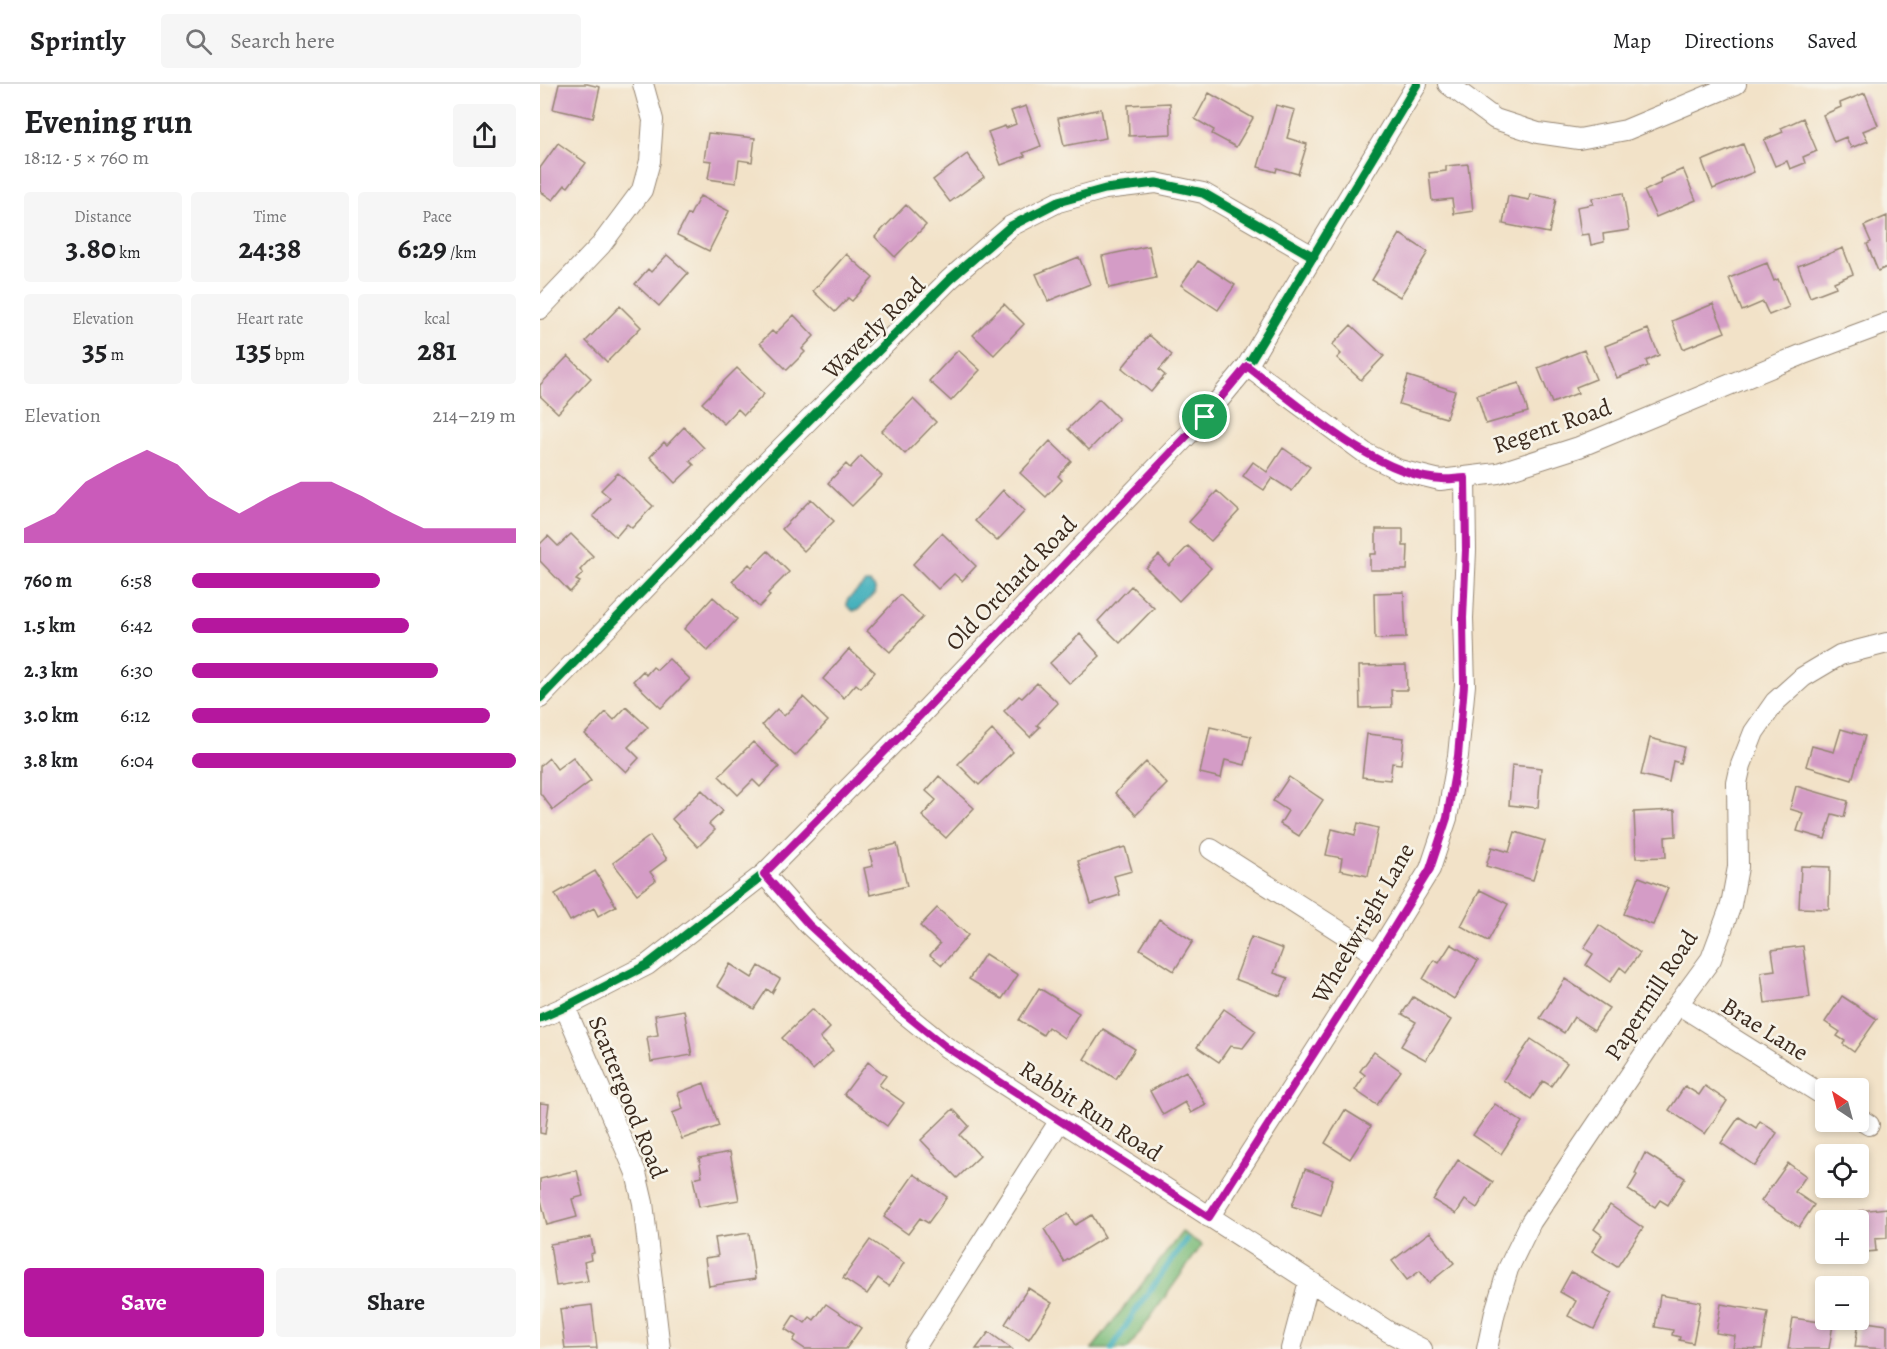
<!DOCTYPE html>
<html lang="en">
<head>
<meta charset="utf-8">
<style>
	:root { --surface:#fff; --page:#f6f6f6; --text:#202124; --muted:#757577; --line:#e0e0e0; --accent:#b5179e }
	body { margin:0; font-family:Alegreya,serif; background:var(--page); color:var(--text); height:100vh; display:flex; flex-direction:column; font-size:22px; white-space:nowrap }
	* { box-sizing:border-box; margin:0 }
	p { font-size:20px; color:var(--muted) }
	.icon { flex:none; width:33px; height:33px; fill:none; stroke:currentColor; stroke-width:2; stroke-linecap:round; stroke-linejoin:round }
	.map { position:relative; flex:1; overflow:hidden }
	.panel { display:flex; flex-direction:column; background:var(--surface); width:540px }
	.panel>* { flex:none }
	.needle { width:39px; rotate:324deg }
	.buttons { position:absolute; left:1275px; top:994px; display:grid; gap:12px }
	.buttons a { display:grid; place-items:center; width:54px; height:54px; border-radius:6px; background:var(--surface); box-shadow:0 3px 9px #0003; font-size:30px }
	.pin { position:absolute; display:grid; place-items:center; width:51px; height:51px; color:#fff; margin:-26px; border:3px solid #fff; border-radius:50%; box-shadow:0 2px 6px #0007 }
	.round { display:grid; place-items:center; flex:none; width:63px; height:63px; border-radius:6px; background:var(--page) }
	.headline { display:flex; align-items:center; justify-content:space-between; height:102px; padding:0 24px }
	h1 { font-size:33px; font-weight:700; line-height:45px }
	.figures { display:grid; grid-template-columns:repeat(3,1fr); gap:9px; height:102px; padding:6px 24px }
	.figures div { display:grid; align-content:center; border-radius:6px; background:var(--page); text-align:center }
	.figures b { font-size:30px; font-weight:700 }
	.figures small { font-size:16px; font-weight:400 }
	.figures p { font-size:16px }
	.chart { height:168px; padding:12px 24px }
	.chart p { display:flex; justify-content:space-between }
	.chart svg { width:100%; height:108px; margin-top:6px; fill:var(--accent); opacity:.7 }
	.button { display:flex; gap:12px; margin-top:auto; padding:12px 24px }
	.button a { flex:1; height:69px; border-radius:6px; background:var(--accent); color:#fff; font-size:24px; font-weight:700; line-height:69px; text-align:center }
	.button a+a { background:var(--page); color:var(--text) }
	ul { padding:0 24px; list-style:none; font-size:20px }
	li { display:grid; grid-template-columns:96px 72px 1fr; align-items:center; height:45px }
	li i { height:15px; border-radius:8px; background:var(--accent) }
	header { display:flex; align-items:center; gap:36px; box-sizing:border-box; height:84px; padding:0 30px; background:var(--surface); border-bottom:2px solid var(--line) }
	header strong { font-size:28px }
	nav { display:flex; gap:33px; margin-inline-start:auto; font-size:21px }
	.search { width:420px; height:54px; background:var(--page); display:flex; align-items:center; gap:15px; box-sizing:border-box; padding:0 21px; border-radius:6px; color:var(--muted); font-size:22px }
	main { display:flex; flex:1; min-height:0 }
	.map>svg:first-child { display:block }
	.forest { fill:#7fbd7d; stroke:#5d744e; stroke-width:1.5 }
	.water { fill:#3fafbb; stroke:#3d6c6c; stroke-width:1.5 }
	.lines { fill:none; stroke-linecap:round; stroke-linejoin:round }
	.stream { stroke:#3fafbb; stroke-width:6 }
	.building { fill:#d49cc6 }
	.minor-casing { stroke:#968673; stroke-width:22 }
	.minor { stroke:#fff; stroke-width:20 }
	.cycleway-casing { stroke:#f7f3e8; stroke-width:13 }
	.cycleway { stroke:#00873e; stroke-width:9 }
	.route-casing { stroke:#fff; stroke-width:12 }
	.route { stroke:#b5179e; stroke-width:8 }
	.labels { text-anchor:middle; stroke-width:5; stroke-linejoin:round; paint-order:stroke }
	.street-label { font-size:24px; fill:#3b2a1e; stroke:#f7f3e8 }
</style>
</head>
<body>
<header>
<strong>Sprintly</strong>
<div class="search"><svg class="icon" aria-label="search" viewBox="0 0 24 24"><circle cx="10" cy="10" r="6"/><path d="M15 15l6 6"/></svg>Search here</div>
<nav><a>Map</a><a>Directions</a><a>Saved</a></nav>
</header>
<main>
<section class="panel">
<div class="headline"><div><h1>Evening run</h1><p>18:12 · 5 × 760 m</p></div><a class="round"><svg class="icon" aria-label="share" viewBox="0 0 24 24"><path d="M12 15V3M7 8l5-5 5 5M5 13v7h14v-7"/></svg></a></div>
<div class="figures">
<div><p>Distance</p><b>3.80<small> km</small></b></div>
<div><p>Time</p><b>24:38</b></div>
<div><p>Pace</p><b>6:29<small> /km</small></b></div>
</div>
<div class="figures">
<div><p>Elevation</p><b>35<small> m</small></b></div>
<div><p>Heart rate</p><b>135<small> bpm</small></b></div>
<div><p>kcal</p><b>281</b></div>
</div>
<div class="chart"><p><span>Elevation</span>214–219 m</p>
<svg viewBox="0 0 160 44" preserveAspectRatio="none"><path d="M0 44V38L10 32L20 19L30 12L40 6L50 12L60 25L70 32L80 25L90 19L100 19L110 25L120 32L130 38L140 38L150 38L160 38V44z"/></svg>
</div>
<ul>
<li><b>760 m</b>6:58<i style="width:58%"></i></li>
<li><b>1.5 km</b>6:42<i style="width:67%"></i></li>
<li><b>2.3 km</b>6:30<i style="width:76%"></i></li>
<li><b>3.0 km</b>6:12<i style="width:92%"></i></li>
<li><b>3.8 km</b>6:04<i style="width:100%"></i></li>
</ul>
<div class="button"><a>Save</a><a>Share</a></div>
</section>
<div class="map">
<svg width="1347" height="1265" viewBox="0 0 1347 1265">
	<rect width="100%" height="100%" fill="#f7f3e8"/>
	<filter id="ink" filterUnits="userSpaceOnUse"><feTurbulence type="fractalNoise" baseFrequency=".0167" numOctaves="2"/><feDisplacementMap in="SourceGraphic" scale="12" xChannelSelector="R" yChannelSelector="G"/><feConvolveMatrix kernelMatrix="1 2 1 2 8 2 1 2 1" color-interpolation-filters="sRGB"/></filter>
	<filter id="wash" filterUnits="userSpaceOnUse"><feTurbulence type="fractalNoise" baseFrequency=".008" numOctaves="4" result="noise"/><feDisplacementMap in="SourceGraphic" scale="24" xChannelSelector="R" yChannelSelector="G"/><feGaussianBlur stdDeviation="1.35" result="paint"/><feColorMatrix in="noise" values="0 0 0 0 0 0 0 0 0 0 0 0 0 0 0 0 0 1.4 0 .05"/><feComposite in="paint" operator="in"/></filter>
	<g filter="url(#wash)">
		<rect width="100%" height="100%" fill="#f2e2c8"/>
		<!-- forest -->
		<path class="forest" d="M642,1148l20,13 -74,104h-36z"/>
		<!-- water -->
		<path class="water" d="M325,499h5l5,5v5l-17,17 -5,1 -6,-5v-6z"/>
		<g class="lines">
			<!-- stream -->
			<path class="stream" d="M572,1265l20,-33 54,-76"/>
		</g>
		<g id="blocks">
			<!-- building -->
			<path class="building" d="M19,0h28l13,3 -7,31 -40,-9z
				M669,9l44,25 -17,29 -24,-13 2,-4 -19,-11z
				M1325,9l13,32 -15,6 5,10 -17,7 -5,-11 -12,5 -11,-27 18,-8 -1,-4z
				M630,19l1,31 -42,2 -1,-31z
				M736,21l19,5 -8,28 20,6 -9,30 -21,-6 -1,4 -18,-5z
				M486,22l15,40 -18,7 2,3 -24,9 -13,-33 17,-6 1,2 10,-4 -5,-13z
				M561,25l5,29 -42,8 -6,-28z
				M1263,34l14,33 -14,6 2,6 -15,6 -3,-8 -12,5 -11,-26 19,-8 -2,-4z
				M168,49l47,5 -3,24 -13,-2 -3,23 -28,-4 3,-18 -7,-1z
				M18,59l28,20 -18,24 -3,-2 -12,15 -13,-9v-23z
				M1203,60l11,28 -41,17 -11,-28z
				M427,70l17,23 -34,25 -17,-22z
				M928,80l5,47 -19,3 -2,-15 -20,2 -3,-28 17,-2v-5z
				M1143,85l13,31 -40,17 -12,-26 17,-8 -1,-4z
				M1083,109l6,37 -26,4 1,8 -13,3 -2,-11 -8,1 -4,-28 16,-3 -1,-6z
				M990,110l26,5 -7,34 -46,-9 5,-28 21,4z
				M160,112l29,15 -20,40 -32,-16 11,-21 2,1z
				M366,121l20,20 -31,32 -20,-20z
				M1347,132v51l-9,4 -11,-27 4,-2 -7,-16z
				M860,150l28,18 -28,45 -28,-17z
				M609,162l7,32 -47,10 -7,-32z
				M1303,164l10,26 -19,8 2,5 -26,10 -12,-31z
				M306,170l27,24 -21,23 -4,-3 -13,14 -22,-21z
				M127,171l21,18 -29,33 -24,-22 13,-15 3,3z
				M539,173l11,27 -42,17 -12,-27z
				M658,177l37,24 -17,25 -37,-25z
				M1227,179l7,18 4,-2 11,28 -20,8 -6,-13 -21,9 -13,-33z
				M464,220l20,20 -30,31 -21,-20z
				M1173,220l12,28 -42,17 -11,-28z
				M80,222l21,21 -34,35 -21,-21z
				M254,231l20,21 -12,13 3,3 -18,18 -27,-27 12,-12 3,3z
				M811,241l33,31 -23,24 -24,-22 4,-4 -9,-9z
				M1108,245l11,26 -13,6 2,5 -31,12 -12,-32z
				M609,251l23,20 -13,15 6,5 -14,17 -29,-24z
				M418,266l22,20 -29,31 -22,-20z
				M1044,266l12,29 -20,8 2,6 -26,10 -14,-35z
				M28,272l23,22 -33,35 -18,-17v-11z
				M197,284l27,26 -20,21 -6,-6 -14,15 -22,-21z
				M868,292l47,15 -9,27 -47,-14z
				M979,299l9,29 -42,12 -9,-29z
				M373,315l23,23 -31,32 -23,-23z
				M559,315l20,20 -30,31 -21,-21z
				M144,343l20,21 -14,13 4,4 -19,18 -25,-26 14,-15 3,3z
				M510,357l21,20 -13,15 4,4 -16,17 -26,-24z
				M743,364l27,19 -18,24 -20,-13 -8,12 -21,-14 10,-14 14,10z
				M321,372l21,20 -30,30 -24,-23 18,-19 4,4z
				M78,389l35,33 -21,22 -5,-4 -11,13 -23,-21 17,-18 -9,-8z
				M463,406l22,21 -28,30 -22,-20z
				M677,407l22,20 -28,30 -22,-19z
				M271,415l23,22 -30,30 -22,-22z
				M836,445h27v17h5l-1,24h-37v-16h6z
				M402,449l34,33 -14,15 -8,-7 -16,15 -25,-25z
				M31,450l22,22 -13,14 3,3 -7,7 4,2 -10,10 -30,-31v-17l8,-8 10,10z
				M648,462l23,22 -32,33 -33,-33 13,-13 10,11z
				M228,467l21,21 -21,21 2,3 -11,11 -27,-26 17,-17 3,3z
				M591,502l23,22 -34,35 -22,-22z
				M864,508l2,46 -31,1 -1,-46z
				M360,511l23,22 -33,35 -23,-21z
				M173,513l24,22 -29,32 -24,-22z
				M540,550l20,22 -30,28 -20,-21z
				M309,565l26,23 -14,16 -5,-4 -12,14 -21,-19z
				M129,575l21,20 -29,29 -28,-27 10,-10 3,4 7,-8 4,3z
				M866,581l1,25h-16l1,17 -32,1 -1,-42z
				M497,599l21,20 -21,22 3,2 -10,10 -26,-26 15,-15 3,2z
				M263,613l25,24 -33,35 -33,-31 15,-16 7,7z
				M86,623l22,20 -20,20 11,11 -13,14 -41,-38 21,-22 8,8z
				M670,643l41,9 -6,29 -20,-5 -4,18 -21,-5z
				M1301,645l24,7 -13,44 -46,-14 6,-20 22,6z
				M452,646l21,22 -34,33 -21,-21z
				M827,650l37,4 -3,26 -9,-1 -2,17 -28,-3z
				M1110,654l34,9 -4,16 -7,-2 -4,21 -28,-7z
				M213,658l26,25 -19,20 -7,-7 -15,15 -19,-19z
				M33,673l18,24 -38,29 -13,-17v-27l9,-8 8,11z
				M606,678l21,22 -31,31 -21,-22z
				M972,681l29,3 -3,40 -29,-3z
				M399,692l35,32 -28,30 -24,-22 14,-16 -10,-9z
				M749,693l34,23 -24,36 -19,-12 8,-13 -15,-10z
				M1256,702l52,15 -4,16 -12,-3 -7,25 -28,-8 6,-18 -13,-4z
				M162,706l21,21 -14,13 6,6 -17,17 -26,-28z
				M1135,726l1,26 -11,1 1,20 -30,1 -2,-46z
				M818,739l20,5 -10,48 -28,-6 2,-12 -16,-3 6,-26 23,6z
				M975,748l30,9 -12,39 -47,-14 6,-19 17,5z
				M110,752l17,23 -17,13 6,8 -19,14 -24,-31z
				M357,760l10,42 -37,9 -6,-27 9,-2 -4,-15z
				M585,763l7,24 -18,5 6,19 -29,9 -13,-43z
				M1261,782l29,1 -1,42 -30,-1z
				M55,787l21,35 -18,10 -4,-8 -24,13 -15,-27z
				M1099,793l29,11 -15,37 -29,-11z
				M940,806l28,14 -20,37 -27,-15z
				M397,824l31,27 -26,30 -12,-10 10,-11 -20,-18z
				M619,835l34,22 -19,30 -34,-22z
				M1059,841l41,28 -14,19 -6,-5 -10,15 -24,-17 7,-11 -9,-6z
				M711,853l32,12 -9,24 14,5 -8,18 -45,-17z
				M911,860l27,17 -24,38 -31,-20 11,-19 5,3z
				M1263,862l7,51 -45,6 -4,-31 14,-2 -3,-20z
				M445,870l33,21 -16,24 -33,-20z
				M190,880l22,14 7,-12 21,13 -8,14 -5,-4 -13,20 -37,-23z
				M1025,895l44,29 -15,22 -20,-13 -10,16 -24,-15z
				M499,904l40,25 -15,25 -16,-11 -5,8 -24,-15z
				M1302,912l35,23 -23,33 -11,-8 2,-3 -8,-5 3,-4 -15,-10z
				M873,913l38,23 -25,40 -25,-14 15,-24 -14,-8z
				M272,925l18,19 -10,10 13,13 -20,19 -31,-32z
				M684,925l32,22 -13,17 -13,-2 -11,16 -22,-15z
				M144,926l8,45 -41,7 -4,-25 11,-2 -3,-20z
				M563,945l32,20 -19,30 -32,-20z
				M991,955l36,24 -16,23 -8,-5 -12,18 -28,-19z
				M834,968l27,19 -24,34 -22,-15 10,-15 -5,-4z
				M328,978l18,14 -7,9 25,18 -17,23 -43,-32z
				M646,987l20,34 -15,8 -6,-11 -22,13 -13,-24z
				M164,999l15,43 -37,13 -10,-26 11,-4 -5,-16z
				M1145,1002l14,9 6,-9 22,15 -22,33 -36,-24z
				M0,1019l9,1 -4,30 -5,-1z
				M955,1020l27,18 -21,32 -28,-19z
				M413,1025l16,17 -9,9 20,21 -23,22 -36,-38z
				M805,1026l26,16 -21,33 -25,-16z
				M1199,1033l17,11 4,-7 17,12 -22,33 -34,-23z
				M190,1068l9,48 -40,7 -6,-29 9,-2 -3,-18z
				M1105,1069l40,25 -17,27 -8,-5 -5,7 -27,-17 9,-15 -2,-2z
				M918,1076l35,22 -16,26 -12,-8 -9,14 -23,-14z
				M1248,1079l18,13 -11,16 19,13 -15,22 -38,-26z
				M765,1085l28,10 -12,37 -29,-10z
				M37,1086l6,26 -11,3 5,18 -30,8 -7,-29v-17z
				M374,1090l33,23 -19,26 -8,-5 -12,16 -24,-17z
				M1070,1121l33,23 -26,39 -25,-16 10,-16 -8,-6z
				M1347,1124v30l-12,1 1,12 -18,2 2,-42z
				M528,1130l7,11 17,-10 13,22 -41,25 -20,-33z
				M890,1148l24,31 -25,20 -9,-12 -13,9 -15,-19z
				M209,1149l6,46 -46,7 -4,-28 13,-2 -3,-18z
				M51,1153l3,16 -4,1 1,6 -7,2 4,19 -32,5 -6,-42z
				M330,1156l34,23 -15,23 -11,-8 -11,16 -24,-16z
				M1031,1188l41,21 -18,36 -26,-13 8,-15 -16,-9z
				M488,1204l24,15 -23,36 -24,-15z
				M1120,1211l41,7 -8,41 -14,-3 1,-3 -8,-2 1,-5 -18,-3z
				M286,1220l35,24 -15,21h-41l-12,-8 3,-5 -11,-7 9,-14 11,8 5,-6 4,3z
				M1181,1220l47,8 -6,37 -29,-1 2,-12 -19,-3z
				M52,1221l5,43 -32,1 -5,-40z
				M1253,1234l40,6 -4,25h-41z
				M1319,1237l28,4v24l-32,-2z
				M449,1248l23,17h-36z"/>
		</g>
	</g>
	<g filter="url(#ink)">
		<use href="#blocks" fill-opacity="0" stroke="#968673" stroke-width="1.5"/>
		<g class="lines">
			<defs>
				<path id="minor" d="M908,0l47,35 43,14 41,6 47,-9 110,-46
					M0,225l61,-64 41,-55 8,-29 3,-41 -10,-36
					M707,282l118,87 34,17 41,10 58,-7 81,-26 222,-92 86,-32
					M0,614l216,-225 194,-194 61,-53 47,-24 47,-13 51,-6 47,10 111,64
					M671,765l166,106
					M224,790l45,51 96,89 41,33 443,285 33,17
					M1138,920l148,93
					M25,923l71,166 7,30 17,146
					M0,934l25,-11 82,-42 117,-91 147,-149 294,-308 42,-51 170,-282
					M1318,1034l11,7
					M669,1133l168,-262 53,-86 17,-51 11,-62 7,-71 -2,-67 3,-68 -1,-72
					M374,1265l145,-227
					M751,1265l18,-68
					M947,1265l8,-37 13,-43 23,-47 147,-218 33,-45 20,-54 7,-38 -1,-84 4,-18 13,-33 21,-30 28,-25 37,-22 47,-12"/>
			</defs>
			<!-- minor casing -->
			<use href="#minor" class="minor-casing"/>
			<!-- minor -->
			<use href="#minor" class="minor"/>
			<defs>
				<path id="cycleway" d="M0,614l216,-225 194,-194 61,-53 47,-24 47,-13 51,-6 47,10 111,64
					M0,934l25,-11 82,-42 117,-91 147,-149 294,-308 42,-51 170,-282"/>
			</defs>
			<!-- cycleway casing -->
			<use href="#cycleway" class="cycleway-casing"/>
			<!-- cycleway -->
			<use href="#cycleway" class="cycleway"/>
		</g>
	</g>
	<g class="lines" filter="url(#ink)">
		<defs>
			<path id="route" d="M707,282c50,38 130,111 195,113 7,1 15,-1 23,-1l1,72 -3,68 1,67 -6,71 -11,62 -17,51 -53,86 -168,262 -263,-170 -41,-33 -96,-89 -45,-51 147,-149 294,-308z"/>
		</defs>
		<!-- route casing -->
		<use href="#route" class="route-casing"/>
		<!-- route -->
		<use href="#route" class="route"/>
	</g>
	<g class="labels">
		<!-- street labels -->
		<g class="street-label">
			<text transform="translate(334 244) rotate(-45)" y="8">Waverly Road</text>
			<text transform="translate(1012 342) rotate(-19)" y="8">Regent Road</text>
			<text transform="translate(471 499) rotate(-46)" y="8">Old Orchard Road</text>
			<text transform="translate(823 839) rotate(-60)" y="8">Wheelwright Lane</text>
			<text transform="translate(1111 911) rotate(-57)" y="8">Papermill Road</text>
			<text transform="translate(1225 945) rotate(32)" y="8">Brae Lane</text>
			<text transform="translate(88 1013) rotate(68)" y="8">Scattergood Road</text>
			<text transform="translate(551 1027) rotate(33)" y="8">Rabbit Run Road</text>
		</g>
	</g>
</svg>
<div class="buttons">
<a><svg class="needle" viewBox="-14 -14 28 28"><path d="M0-13l5 13h-10z" fill="#e53935"/><path d="M0 13l5-13h-10z" fill="#757577"/></svg></a>
<a><svg class="icon" aria-label="locate" viewBox="0 0 24 24"><circle cx="12" cy="12" r="6"/><path d="M12 2v4M12 18v4M2 12h4M18 12h4"/></svg></a>
<a>+</a>
<a>−</a>
</div>
<div class="pin" style="left:665px;top:333px;background:#1e9e55"><svg class="icon" aria-label="arrive" viewBox="0 0 24 24"><path d="M6 21V4h12l-3 4 3 4H6"/></svg></div>
</div>
</main>
</body>
</html>
